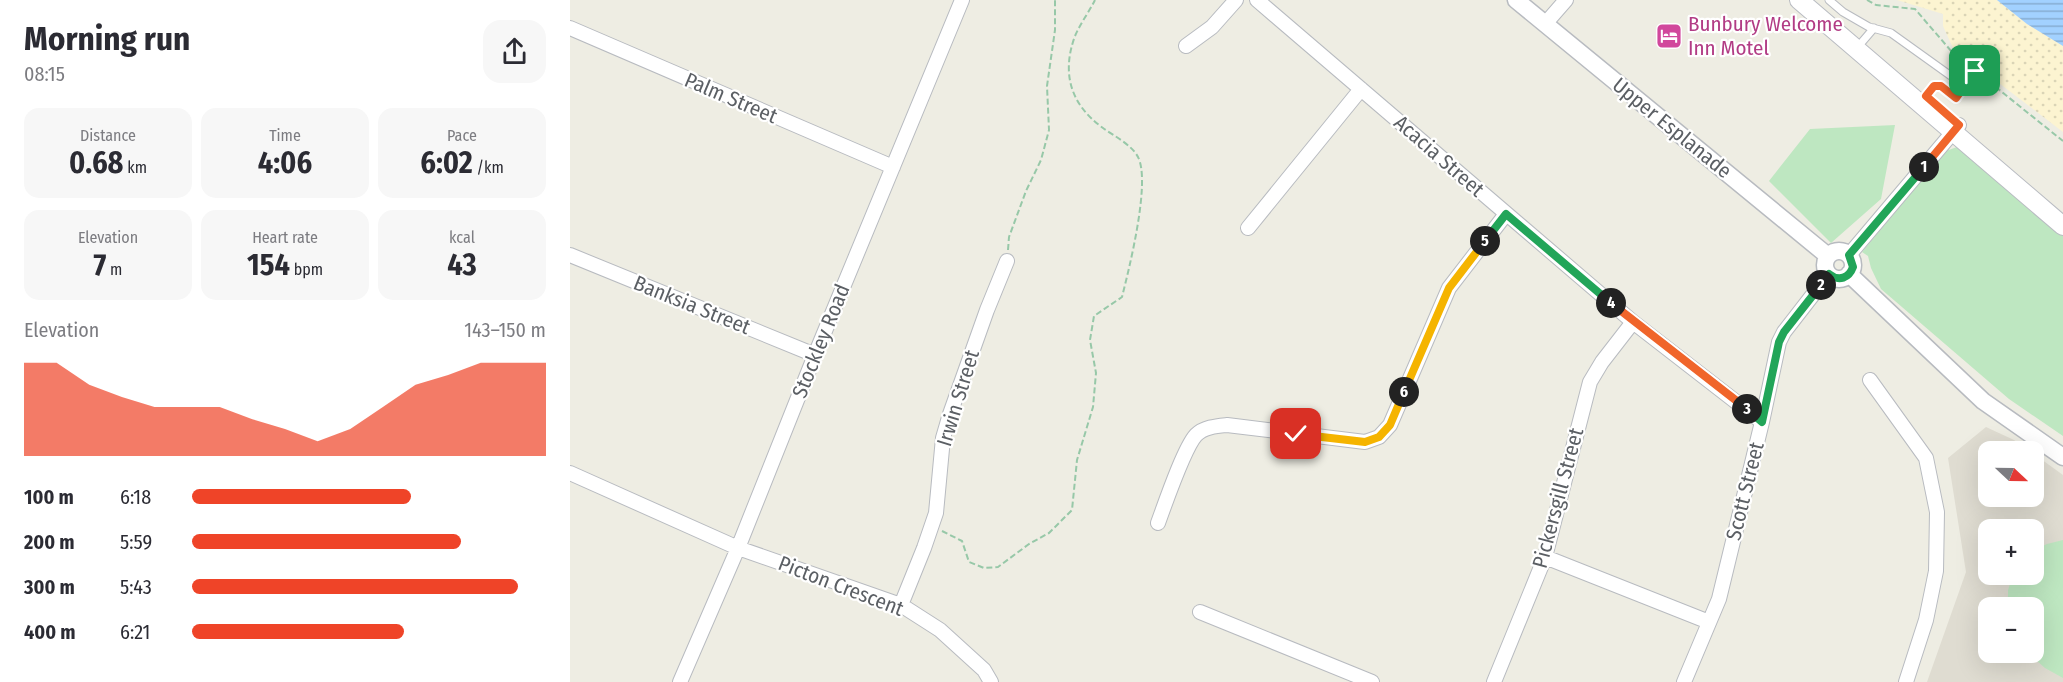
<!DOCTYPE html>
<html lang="en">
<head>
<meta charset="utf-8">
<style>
	:root { --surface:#fff; --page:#f7f7f7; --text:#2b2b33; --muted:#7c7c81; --accent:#ef4428 }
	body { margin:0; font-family:"Fira Sans Condensed",sans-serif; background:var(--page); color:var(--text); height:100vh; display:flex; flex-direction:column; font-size:22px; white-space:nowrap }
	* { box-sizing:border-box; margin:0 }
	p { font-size:20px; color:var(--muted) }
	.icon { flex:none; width:33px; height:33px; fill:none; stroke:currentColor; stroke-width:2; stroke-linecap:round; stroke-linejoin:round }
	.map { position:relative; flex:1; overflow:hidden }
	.panel { display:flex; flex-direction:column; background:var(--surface); width:570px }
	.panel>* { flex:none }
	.needle { width:39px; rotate:112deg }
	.tools { position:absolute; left:1408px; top:441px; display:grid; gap:12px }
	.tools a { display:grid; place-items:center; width:66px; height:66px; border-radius:12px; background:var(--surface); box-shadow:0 6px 24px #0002; font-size:30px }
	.pin { position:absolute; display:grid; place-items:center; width:51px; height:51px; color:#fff; margin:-26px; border-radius:12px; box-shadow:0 3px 9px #0006 }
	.km { position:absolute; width:30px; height:30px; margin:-15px; border-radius:50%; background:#222; color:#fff; font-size:16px; line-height:30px; text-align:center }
	.round { display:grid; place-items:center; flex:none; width:63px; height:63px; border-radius:18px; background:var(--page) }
	.summary { display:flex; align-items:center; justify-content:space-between; height:102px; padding:0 24px }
	h1 { font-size:33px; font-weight:700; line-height:45px }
	.figures { display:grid; grid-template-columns:repeat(3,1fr); gap:9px; height:102px; padding:6px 24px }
	.figures div { display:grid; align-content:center; border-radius:15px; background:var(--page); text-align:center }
	.figures b { font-size:30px; font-weight:700 }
	.figures small { font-size:16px; font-weight:400 }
	.figures p { font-size:16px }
	.chart { height:168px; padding:12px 24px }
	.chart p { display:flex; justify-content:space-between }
	.chart svg { width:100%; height:108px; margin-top:6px; fill:var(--accent); opacity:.7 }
	ul { padding:0 24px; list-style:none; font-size:20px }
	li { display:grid; grid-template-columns:96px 72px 1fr; align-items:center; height:45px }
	li i { height:15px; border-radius:8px; background:var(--accent) }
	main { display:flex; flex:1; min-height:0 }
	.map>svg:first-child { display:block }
	.education { fill:#dfdcd1; fill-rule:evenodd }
	.green { fill:#bee7c1 }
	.sand { fill:url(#sand-dots) }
	.water { fill:url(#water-rules) }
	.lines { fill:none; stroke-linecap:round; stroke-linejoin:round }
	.service-casing { stroke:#b8bbc0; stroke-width:9 }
	.minor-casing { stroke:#b8bbc0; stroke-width:16 }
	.tertiary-casing { stroke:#b8bbc0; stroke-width:19 }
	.secondary-casing { stroke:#b9bcc2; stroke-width:20 }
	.path { stroke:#97c8a8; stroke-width:2; stroke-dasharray:6 3; stroke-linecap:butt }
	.service { stroke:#fff; stroke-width:7 }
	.minor { stroke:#fff; stroke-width:14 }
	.tertiary { stroke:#fff; stroke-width:16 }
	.secondary { stroke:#fff; stroke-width:18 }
	.split-1-casing { stroke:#fff; stroke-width:12 }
	.split-2-casing { stroke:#fff; stroke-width:12 }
	.split-3-casing { stroke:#fff; stroke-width:12 }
	.split-4-casing { stroke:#fff; stroke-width:12 }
	.split-5-casing { stroke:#fff; stroke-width:12 }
	.split-6-casing { stroke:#fff; stroke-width:12 }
	.split-7-casing { stroke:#fff; stroke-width:12 }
	.split-1 { stroke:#f0652b; stroke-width:8 }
	.split-2 { stroke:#22a559; stroke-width:8 }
	.split-3 { stroke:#22a559; stroke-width:8 }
	.split-4 { stroke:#f0652b; stroke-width:8 }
	.split-5 { stroke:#22a559; stroke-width:8 }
	.split-6 { stroke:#f5b400; stroke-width:8 }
	.split-7 { stroke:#f5b400; stroke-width:8 }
	.labels { text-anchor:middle; stroke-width:4.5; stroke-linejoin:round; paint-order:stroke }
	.hotel-label { font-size:21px; fill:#b23c85; stroke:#fff; text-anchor:start }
	.street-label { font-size:21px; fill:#5b5f64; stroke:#fff }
</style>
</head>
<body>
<main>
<section class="panel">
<div class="summary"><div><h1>Morning run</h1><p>08:15</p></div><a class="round"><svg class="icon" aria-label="share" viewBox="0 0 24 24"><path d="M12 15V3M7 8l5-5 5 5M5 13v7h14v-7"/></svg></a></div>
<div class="figures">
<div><p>Distance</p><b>0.68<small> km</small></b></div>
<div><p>Time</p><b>4:06</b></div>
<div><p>Pace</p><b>6:02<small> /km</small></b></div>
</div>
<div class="figures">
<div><p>Elevation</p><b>7<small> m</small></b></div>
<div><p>Heart rate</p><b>154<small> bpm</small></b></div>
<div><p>kcal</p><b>43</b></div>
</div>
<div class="chart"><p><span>Elevation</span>143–150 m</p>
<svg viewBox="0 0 160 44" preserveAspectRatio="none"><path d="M0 44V6L10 6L20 15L30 20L40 24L50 24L60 24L70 29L80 33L90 38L100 33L110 24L120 15L130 11L140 6L150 6L160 6V44z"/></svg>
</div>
<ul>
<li><b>100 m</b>6:18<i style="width:62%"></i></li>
<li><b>200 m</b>5:59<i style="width:76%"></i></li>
<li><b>300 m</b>5:43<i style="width:92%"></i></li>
<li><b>400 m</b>6:21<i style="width:60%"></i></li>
</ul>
</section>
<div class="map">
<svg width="1493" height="682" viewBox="0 0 1493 682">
	<defs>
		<pattern id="sand-dots" width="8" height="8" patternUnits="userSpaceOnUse" patternTransform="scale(1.5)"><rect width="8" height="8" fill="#fcf4d1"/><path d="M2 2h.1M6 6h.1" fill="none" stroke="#dad4b6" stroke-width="1.8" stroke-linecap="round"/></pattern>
		<pattern id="water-rules" width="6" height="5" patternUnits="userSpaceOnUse" patternTransform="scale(1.5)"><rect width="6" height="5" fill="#a2d1ff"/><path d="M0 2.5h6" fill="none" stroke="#87add2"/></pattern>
	</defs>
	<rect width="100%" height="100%" fill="#eeede3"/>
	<!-- education -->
	<path class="education" d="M1416,427l28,13 16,11 -41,1v44h45v-42l29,21v207h-136l39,-110 -18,-114zM1419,530h45v44h-45zM1419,608h45v44h-45z"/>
	<!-- green -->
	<path class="green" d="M1325,125l-14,74 -50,44 -62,-62 41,-52z
		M1387,147l12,4 94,80v205l-54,-37 -128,-110 -10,-21 -3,-12 -6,-4 84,-101z
		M1493,540v138l-18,-10 -17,-15 6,-1v-44l-26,-1v-17l5,-15 21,-1v-24l13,-6z"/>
	<!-- sand -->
	<path class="sand" d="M1327,0h100l30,24 36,22v86l-110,-84 -10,-22v-12z"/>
	<!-- water -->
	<path class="water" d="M1427,0h66v46l-36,-22z"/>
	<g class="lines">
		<defs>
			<path id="service" d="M1259,0l14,12 26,15 22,6 60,43
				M1286,49l18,-21"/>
			<path id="minor" d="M687,0l376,322 129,100
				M975,24l21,-24
				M0,28l323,139
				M616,46l26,-19 24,-27
				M678,228l113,-139
				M0,255l245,100
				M1279,255l110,-130
				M1300,380l56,78 11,54 -1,59 -10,49 -20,62
				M0,473l168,75 163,57 39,25 44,40 7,12
				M588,523c7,-19 26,-75 38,-88 8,-8 21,-9 31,-10l138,17 14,-5 11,-12 59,-137 57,-74
				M975,557l164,65
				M331,605l23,-57 12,-35 7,-75 7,-24 37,-104 20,-49
				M630,612l172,70
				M110,682l58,-134 77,-193 147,-355
				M924,682l51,-125 45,-175 12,-20 31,-40
				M1114,682l35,-83 43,-177 17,-80 5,-10 45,-58"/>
			<path id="tertiary" d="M946,0l312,256
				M1255 265a14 14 0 1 1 28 0a14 14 0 1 1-28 0Z
				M1279,274l134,127 80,56"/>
			<path id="secondary" d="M1229,0l264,226"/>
		</defs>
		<!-- service casing -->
		<use href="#service" class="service-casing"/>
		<!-- minor casing -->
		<use href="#minor" class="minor-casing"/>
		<!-- tertiary casing -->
		<use href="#tertiary" class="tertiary-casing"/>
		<!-- secondary casing -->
		<use href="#secondary" class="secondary-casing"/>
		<!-- path -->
		<path class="path" d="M1297,0l9,5 39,4 37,43 111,89
			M1358,93l6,-7h8l14,12 19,-27
			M438,250l1,-13 17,-46 15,-31 8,-30 -2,-44 8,-56v-30
			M372,531l20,10 7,21 15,6 14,-1 31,-23 20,-11 23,-23 5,-50 16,-53 3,-34 -6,-33 4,-24 28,-19c7,-28 29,-115 16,-140 -6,-12 -24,-21 -35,-29 -32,-23 -42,-54 -28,-92 5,-12 14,-24 20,-36"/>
		<!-- service -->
		<use href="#service" class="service"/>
		<!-- minor -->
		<use href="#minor" class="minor"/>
		<!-- tertiary -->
		<use href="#tertiary" class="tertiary"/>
		<!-- secondary -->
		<use href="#secondary" class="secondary"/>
	</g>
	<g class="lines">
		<defs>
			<path id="split-1" d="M1354,167l35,-42 -33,-29 8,-10h7l15,12 19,-27"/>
			<path id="split-2" d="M1251,285l8,-11c10,8 20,4 24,-7l-4,-12 75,-88"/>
			<path id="split-3" d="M1177,409l15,13 17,-80 5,-10 37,-47"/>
			<path id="split-4" d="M1041,303l136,106"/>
			<path id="split-5" d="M915,241l21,-27 105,89"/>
			<path id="split-6" d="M834,392l45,-104 36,-47"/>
			<path id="split-7" d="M726,434l69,8 14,-5 11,-12 14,-33"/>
		</defs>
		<!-- split-1 casing -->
		<use href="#split-1" class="split-1-casing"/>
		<!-- split-2 casing -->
		<use href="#split-2" class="split-2-casing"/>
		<!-- split-3 casing -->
		<use href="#split-3" class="split-3-casing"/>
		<!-- split-4 casing -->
		<use href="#split-4" class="split-4-casing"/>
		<!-- split-5 casing -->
		<use href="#split-5" class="split-5-casing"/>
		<!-- split-6 casing -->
		<use href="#split-6" class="split-6-casing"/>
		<!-- split-7 casing -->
		<use href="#split-7" class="split-7-casing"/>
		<!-- split-1 -->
		<use href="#split-1" class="split-1"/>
		<!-- split-2 -->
		<use href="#split-2" class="split-2"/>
		<!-- split-3 -->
		<use href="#split-3" class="split-3"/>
		<!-- split-4 -->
		<use href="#split-4" class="split-4"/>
		<!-- split-5 -->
		<use href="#split-5" class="split-5"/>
		<!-- split-6 -->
		<use href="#split-6" class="split-6"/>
		<!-- split-7 -->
		<use href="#split-7" class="split-7"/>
	</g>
	<!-- icons -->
	<defs>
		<symbol id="hotel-square" viewBox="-11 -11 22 22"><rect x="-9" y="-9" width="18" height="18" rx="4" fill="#d1479c" stroke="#fff"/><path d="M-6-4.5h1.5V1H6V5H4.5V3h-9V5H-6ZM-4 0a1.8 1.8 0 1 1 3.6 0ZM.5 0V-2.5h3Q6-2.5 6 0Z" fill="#fff"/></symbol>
	</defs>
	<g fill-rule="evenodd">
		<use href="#hotel-square" x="1084" y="21" width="30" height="30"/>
	</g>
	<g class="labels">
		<!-- hotel labels -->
		<g class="hotel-label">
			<text x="1118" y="31">Bunbury Welcome<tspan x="1118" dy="24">Inn Motel</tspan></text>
		</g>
		<!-- street labels -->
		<g class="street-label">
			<text transform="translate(161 98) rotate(23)" y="7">Palm Street</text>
			<text transform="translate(1102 128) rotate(39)" y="7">Upper Esplanade</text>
			<text transform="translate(869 156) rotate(41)" y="7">Acacia Street</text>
			<text transform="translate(122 305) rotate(22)" y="7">Banksia Street</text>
			<text transform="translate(251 341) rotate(-68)" y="7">Stockley Road</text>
			<text transform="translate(388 398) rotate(-73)" y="7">Irwin Street</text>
			<text transform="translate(1175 491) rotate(-76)" y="7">Scott Street</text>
			<text transform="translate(988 498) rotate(-75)" y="7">Pickersgill Street</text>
			<text transform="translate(271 586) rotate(21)" y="7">Picton Crescent</text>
		</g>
	</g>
</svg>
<div class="tools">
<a><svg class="needle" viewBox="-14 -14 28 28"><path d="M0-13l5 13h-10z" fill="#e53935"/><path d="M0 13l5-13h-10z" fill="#7c7c81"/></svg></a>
<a>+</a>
<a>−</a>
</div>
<div class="pin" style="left:1405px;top:71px;background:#1e9e55"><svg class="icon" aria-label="arrive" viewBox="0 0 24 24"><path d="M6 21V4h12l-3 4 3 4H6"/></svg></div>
<div class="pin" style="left:726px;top:434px;background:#d93025"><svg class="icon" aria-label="check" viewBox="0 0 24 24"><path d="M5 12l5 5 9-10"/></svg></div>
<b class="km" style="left:1354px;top:167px">1</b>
<b class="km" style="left:1251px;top:285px">2</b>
<b class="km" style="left:1177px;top:409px">3</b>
<b class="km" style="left:1041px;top:303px">4</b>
<b class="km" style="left:915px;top:241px">5</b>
<b class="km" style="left:834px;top:392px">6</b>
</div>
</main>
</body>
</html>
